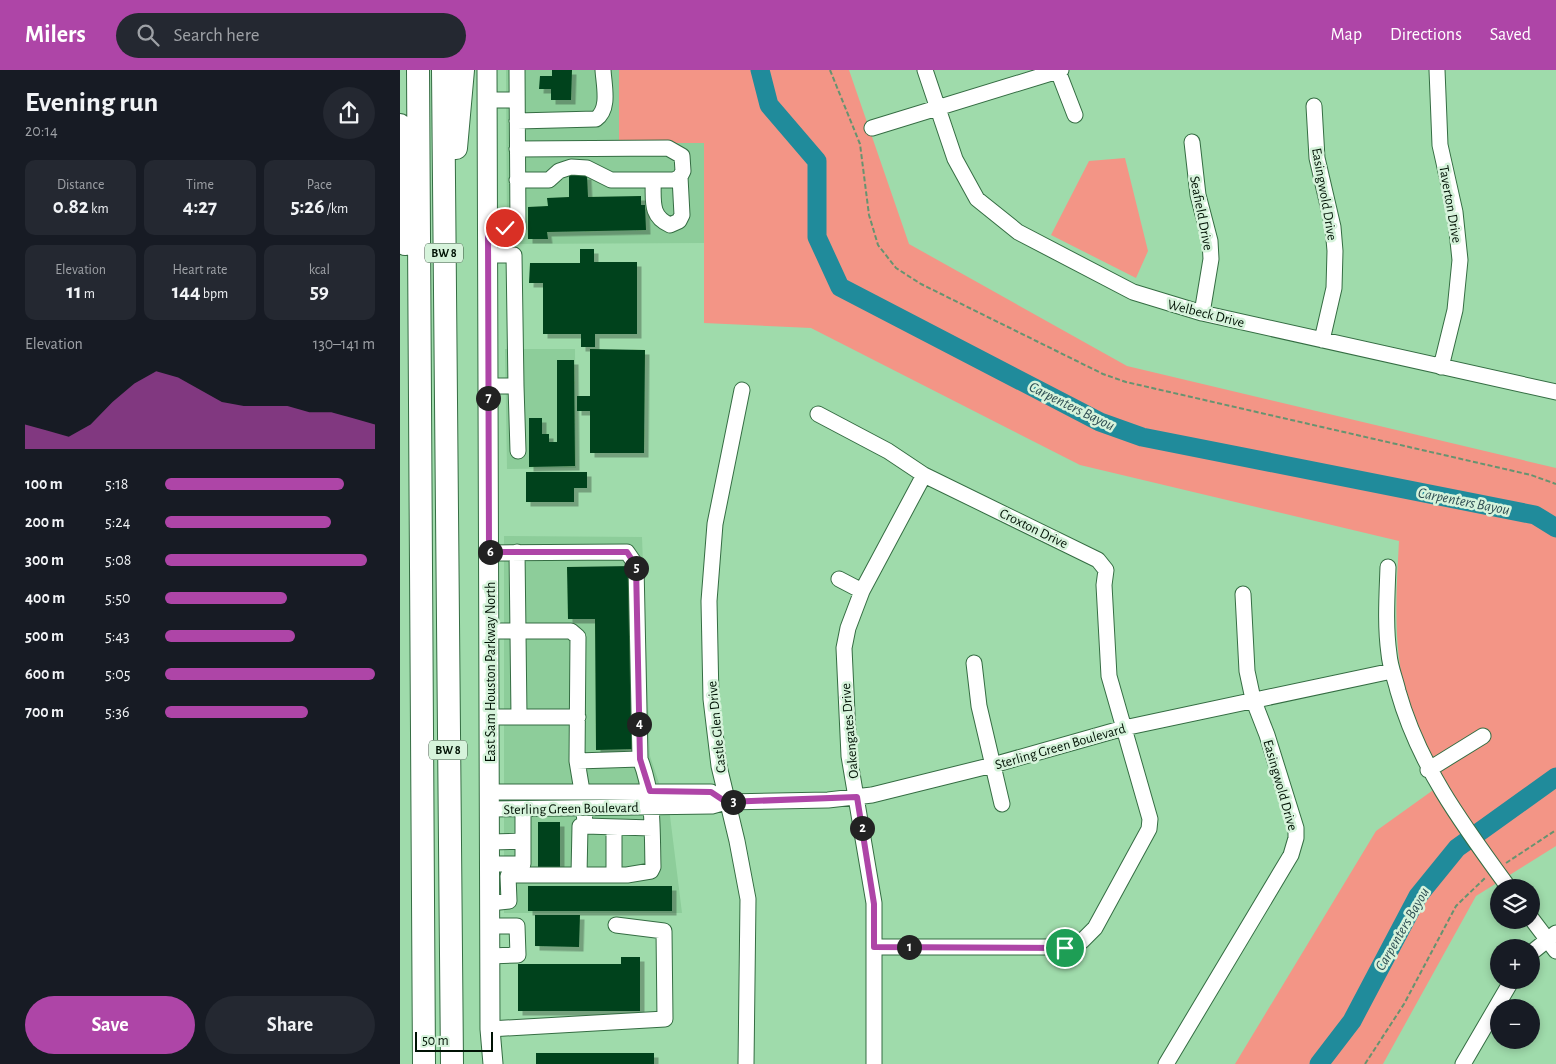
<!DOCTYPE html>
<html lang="en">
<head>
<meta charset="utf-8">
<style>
	:root { --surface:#171b24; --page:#242831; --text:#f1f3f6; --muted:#9ea1a6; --accent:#ae45a7 }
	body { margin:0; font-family:"Alegreya Sans",sans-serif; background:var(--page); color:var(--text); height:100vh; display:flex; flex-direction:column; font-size:19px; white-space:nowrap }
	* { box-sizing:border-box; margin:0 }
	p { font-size:16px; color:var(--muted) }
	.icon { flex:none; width:28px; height:28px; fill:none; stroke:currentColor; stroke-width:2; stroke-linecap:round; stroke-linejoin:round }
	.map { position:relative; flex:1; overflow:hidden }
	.details { display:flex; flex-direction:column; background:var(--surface); width:400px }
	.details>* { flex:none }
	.tools { position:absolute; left:1090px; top:809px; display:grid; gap:10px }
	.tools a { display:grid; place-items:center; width:50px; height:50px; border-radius:50%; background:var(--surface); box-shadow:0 2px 8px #0003; font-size:25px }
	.scale { position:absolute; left:15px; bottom:12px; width:78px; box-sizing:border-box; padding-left:5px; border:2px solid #001204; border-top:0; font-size:14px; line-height:18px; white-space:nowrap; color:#001204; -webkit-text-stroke:4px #d6f3db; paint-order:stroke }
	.pin { position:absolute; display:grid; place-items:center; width:42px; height:42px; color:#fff; margin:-21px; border:2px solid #fff; border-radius:50%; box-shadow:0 1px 5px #0007 }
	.km { position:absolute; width:25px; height:25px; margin:-12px; border-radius:50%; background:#222; color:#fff; font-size:14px; line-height:25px; text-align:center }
	.round { display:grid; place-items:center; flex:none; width:52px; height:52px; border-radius:26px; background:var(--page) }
	.summary { display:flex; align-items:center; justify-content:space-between; height:85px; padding:0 25px }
	h1 { font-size:28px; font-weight:700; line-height:38px }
	.metrics { display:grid; grid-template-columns:repeat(3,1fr); gap:8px; height:85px; padding:5px 25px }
	.metrics div { display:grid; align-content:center; border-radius:10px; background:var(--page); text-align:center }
	.metrics b { font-size:21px; font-weight:700 }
	.metrics small { font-size:14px; font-weight:400 }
	.metrics p { font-size:14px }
	.chart { height:140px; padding:10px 25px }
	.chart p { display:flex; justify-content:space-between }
	.chart svg { width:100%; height:90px; margin-top:5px; fill:var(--accent); opacity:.7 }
	.primary-button { display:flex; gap:10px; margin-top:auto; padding:10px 25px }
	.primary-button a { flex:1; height:58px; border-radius:30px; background:var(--accent); color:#fff; font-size:20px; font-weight:700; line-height:58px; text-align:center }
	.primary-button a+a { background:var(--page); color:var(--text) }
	ul { padding:0 25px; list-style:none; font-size:16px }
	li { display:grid; grid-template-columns:80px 60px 1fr; align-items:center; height:38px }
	li i { height:12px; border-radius:6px; background:var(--accent) }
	header { display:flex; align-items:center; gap:30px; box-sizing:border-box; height:70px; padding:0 25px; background:var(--accent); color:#fff }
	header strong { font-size:24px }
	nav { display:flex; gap:28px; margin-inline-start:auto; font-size:18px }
	.search { width:350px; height:45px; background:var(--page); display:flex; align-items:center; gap:12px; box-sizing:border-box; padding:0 18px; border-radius:28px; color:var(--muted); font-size:19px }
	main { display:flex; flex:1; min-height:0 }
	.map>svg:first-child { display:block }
	.built { fill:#8dcd9a }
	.green { fill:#f39586 }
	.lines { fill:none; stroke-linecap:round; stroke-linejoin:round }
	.river { stroke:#208b9b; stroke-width:19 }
	.building { fill:#00431a; filter:url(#shadow) }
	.minor-casing { stroke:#356d43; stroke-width:17 }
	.major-casing { stroke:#356d43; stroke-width:21 }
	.highway-casing { stroke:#356d43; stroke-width:24 }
	.path { stroke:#669370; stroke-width:2; stroke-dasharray:5 2.5; stroke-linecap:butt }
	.minor { stroke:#fff; stroke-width:15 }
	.major { stroke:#fff; stroke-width:19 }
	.highway { stroke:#fff; stroke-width:22 }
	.route-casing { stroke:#fff; stroke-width:10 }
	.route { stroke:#ae45a7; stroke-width:6 }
	.labels { text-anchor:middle; stroke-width:5; stroke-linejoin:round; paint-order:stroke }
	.shield { fill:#d6f3db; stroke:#405644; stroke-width:1 }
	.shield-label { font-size:12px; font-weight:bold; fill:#001204 }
	.street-label { font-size:14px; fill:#001204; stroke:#d6f3db }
	.water-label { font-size:15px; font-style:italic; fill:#304f54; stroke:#d6f3db }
</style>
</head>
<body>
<header>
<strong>Milers</strong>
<div class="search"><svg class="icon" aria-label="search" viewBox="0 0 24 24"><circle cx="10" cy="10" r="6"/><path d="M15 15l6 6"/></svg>Search here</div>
<nav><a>Map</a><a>Directions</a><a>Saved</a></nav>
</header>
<main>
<section class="details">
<div class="summary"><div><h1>Evening run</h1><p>20:14</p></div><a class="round"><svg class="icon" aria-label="share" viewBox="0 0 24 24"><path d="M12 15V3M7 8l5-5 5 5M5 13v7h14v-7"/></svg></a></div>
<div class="metrics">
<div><p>Distance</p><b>0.82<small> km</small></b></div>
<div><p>Time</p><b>4:27</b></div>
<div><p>Pace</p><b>5:26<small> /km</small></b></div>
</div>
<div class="metrics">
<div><p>Elevation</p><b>11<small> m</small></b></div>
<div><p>Heart rate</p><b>144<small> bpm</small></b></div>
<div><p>kcal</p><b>59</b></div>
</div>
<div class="chart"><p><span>Elevation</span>130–141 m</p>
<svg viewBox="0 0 160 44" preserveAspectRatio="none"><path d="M0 44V32L10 35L20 38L30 32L40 21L50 12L60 6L70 9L80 15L90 21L100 23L110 23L120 23L130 26L140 26L150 29L160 32V44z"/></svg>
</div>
<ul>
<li><b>100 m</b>5:18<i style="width:85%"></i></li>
<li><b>200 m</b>5:24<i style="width:79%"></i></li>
<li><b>300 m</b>5:08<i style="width:96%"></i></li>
<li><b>400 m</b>5:50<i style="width:58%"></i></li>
<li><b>500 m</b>5:43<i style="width:62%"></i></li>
<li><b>600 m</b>5:05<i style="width:100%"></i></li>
<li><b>700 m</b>5:36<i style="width:68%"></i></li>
</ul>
<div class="primary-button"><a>Save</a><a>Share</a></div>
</section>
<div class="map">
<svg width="1156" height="994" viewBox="0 0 1156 994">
	<defs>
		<filter id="shadow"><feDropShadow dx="4.5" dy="4.5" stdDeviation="0" flood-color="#0004"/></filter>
	</defs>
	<rect width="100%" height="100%" fill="#9fdbab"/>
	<!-- built -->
	<path class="built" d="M106,0h113v73h85v100l-197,1z
		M105,279h70l1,119 -69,1z
		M104,466l138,1 8,219 20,60 12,97h-178z"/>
	<!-- green -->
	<path class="green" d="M219,0h230l60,174 218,122 429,102v378l-80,50 -93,168h-148l141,-233 67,-48c-12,-24 -24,-49 -33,-74 -18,-54 -14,-112 -11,-168l-319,-76 -269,-137 -107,-5v-180h-85z
		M725,88l23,93 -12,27 -85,-43 38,-74z"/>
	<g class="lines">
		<!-- river -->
		<path class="river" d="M360,0l9,35 48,56v76l23,50 260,135 42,15 393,78 21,13
			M919,994l33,-43 66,-125 39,-48 99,-71"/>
	</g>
	<!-- building -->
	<path class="building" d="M152,0h20l-1,30h-20v-11h-12l1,-13h12z
		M169,105h18l1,22 53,-1v9h4l1,25 -99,2 1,7h-20v-32l20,-1 -1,-8 22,-1z
		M180,179h14v13h43v72h-42v13h-14v-13h-38v-51h-14l1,-20h50z
		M190,279l55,1 -1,103h-54v-42h-13v-15h13z
		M157,290h17l1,106 -46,1v-49h13v16h7v8h8z
		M126,402h61v16h-13v14h-48z
		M233,496l1,183 -38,1 -1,-131h-27l-1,-52z
		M138,752h22v48h-22z
		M128,816h144v25h-144z
		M135,845h45l-1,32 -44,-1z
		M221,887h19v54h-122v-47h103z
		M136,983h118v11h-118z"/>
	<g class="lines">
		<defs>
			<path id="minor" d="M525,0l30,89 22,40 41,33 115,60 69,21 354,79
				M1037,0l3,75 15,67 5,48 -5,50 -14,57
				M658,1l17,44
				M87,30h30
				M914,36l3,52 16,69 2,24 -1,37 -12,52
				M117,51l79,-2c14,-10 8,-33 7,-49
				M472,58l189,-58
				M792,72l6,53 12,46 1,18 -9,54
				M117,79l151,-1 14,8 1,15 -3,6 -6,3h-63l-24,-12 -16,-1 -12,4 -10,9h-32
				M253,110c1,19 -4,36 17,45l9,-4 3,-6 -2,-38
				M88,158h30l-1,-158
				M88,185h26l2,131h-28
				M116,316l2,65
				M342,320l-27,134 -6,77 2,98 8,67 18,75 11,58 -2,165
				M418,344l70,37 36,24 174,85 8,10 -2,15 5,91 41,143 -1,10 -54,99 -13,13 -17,6h-191
				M117,482l2,165
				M89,483l138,-1 9,13 4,194c14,35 12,72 13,108l-2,4 -24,4h-113l-6,1 1,25 -19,2
				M988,497c-1,29 -3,58 1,87 1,13 6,24 9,37 21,75 65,134 111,197
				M439,509l23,12
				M90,561h81l7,6 -1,124 5,30
				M574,593l5,43 23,98
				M90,647h88
				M177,691l63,-2
				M1028,700l55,-34
				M90,722h221l15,10
				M91,739l221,-3 14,-4 102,-2 44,-5 121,-30 131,-37 268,-57
				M185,756l67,2
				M214,757v48
				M91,772l32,-1
				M91,794h32v-55
				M179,805l1,-49h5l-1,-18
				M1131,848l25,33
				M90,856h27l1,29 -28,1
				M1131,883l25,-20
				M90,959l175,-10 -1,-88 -48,-6
				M474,994v-161l-25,-147 -5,-108 4,-20 14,-37 62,-116
				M766,994l125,-209 5,-17v-10l-29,-93 -14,-36 -6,-28 -4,-77
				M1063,994l49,-84"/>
			<path id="major" d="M87,0l3,959 3,35"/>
			<path id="highway" d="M18,0l6,994
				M43,0l9,994
				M0,55l5,119
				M56,78l7,-78"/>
		</defs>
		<!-- minor casing -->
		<use href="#minor" class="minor-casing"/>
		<!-- major casing -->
		<use href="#major" class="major-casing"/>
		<!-- highway casing -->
		<use href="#highway" class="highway-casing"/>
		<!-- path -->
		<path class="path" d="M430,0l30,74 9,71 9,30 18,23 25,16 182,90 23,8 405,93 25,9
			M1106,793l50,-33
			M965,994l39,-60 52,-98 30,-29"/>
		<!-- minor -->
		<use href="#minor" class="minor"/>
		<!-- major -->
		<use href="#major" class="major"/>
		<!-- highway -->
		<use href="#highway" class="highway"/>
	</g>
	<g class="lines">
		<defs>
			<path id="route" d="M105,158h-17l1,324h138l9,14 4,193 10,32 61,1 15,10 131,-5 17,107v43l191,1"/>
		</defs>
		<!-- route casing -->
		<use href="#route" class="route-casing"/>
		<!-- route -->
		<use href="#route" class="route"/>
	</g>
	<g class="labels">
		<!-- shield labels -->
		<g class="shield">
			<rect x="25" y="173.5" width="38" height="19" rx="4"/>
			<rect x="29" y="670.5" width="38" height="19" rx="4"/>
		</g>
		<g class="shield-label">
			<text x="44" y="187">BW 8</text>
			<text x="48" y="684">BW 8</text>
		</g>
		<!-- street labels -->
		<g class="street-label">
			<text transform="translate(925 124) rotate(80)" y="5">Easingwold Drive</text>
			<text transform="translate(1051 134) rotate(80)" y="5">Taverton Drive</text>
			<text transform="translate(802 143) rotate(79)" y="5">Seafield Drive</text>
			<text transform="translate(806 243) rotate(14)" y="5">Welbeck Drive</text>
			<text transform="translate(634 458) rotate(26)" y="5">Croxton Drive</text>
			<text transform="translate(90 602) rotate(-90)" y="5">East Sam Houston Parkway North</text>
			<text transform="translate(316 657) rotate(-96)" y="5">Castle Glen Drive</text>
			<text transform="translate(449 661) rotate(-95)" y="5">Oakengates Drive</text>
			<text transform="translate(660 676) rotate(-16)" y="5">Sterling Green Boulevard</text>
			<text transform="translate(881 715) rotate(74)" y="5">Easingwold Drive</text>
			<text transform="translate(171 738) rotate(-1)" y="5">Sterling Green Boulevard</text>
		</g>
		<!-- water labels -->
		<g class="water-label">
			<text transform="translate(672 336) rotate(26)" y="5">Carpenters Bayou</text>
			<text transform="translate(1064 431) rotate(11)" y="5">Carpenters Bayou</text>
			<text transform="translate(1002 859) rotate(-60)" y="5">Carpenters Bayou</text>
		</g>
	</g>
</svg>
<div class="tools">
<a><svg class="icon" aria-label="layers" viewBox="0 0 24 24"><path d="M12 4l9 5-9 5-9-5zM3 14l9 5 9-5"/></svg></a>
<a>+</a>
<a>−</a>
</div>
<div class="scale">50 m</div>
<div class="pin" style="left:665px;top:878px;background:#1e9e55"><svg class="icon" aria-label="arrive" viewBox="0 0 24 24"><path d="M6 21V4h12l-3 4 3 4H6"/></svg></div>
<div class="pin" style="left:105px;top:158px;background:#d93025"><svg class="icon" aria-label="check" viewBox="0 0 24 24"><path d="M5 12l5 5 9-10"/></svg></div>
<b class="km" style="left:509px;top:877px">1</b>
<b class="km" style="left:462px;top:758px">2</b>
<b class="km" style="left:333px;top:732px">3</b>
<b class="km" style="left:239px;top:654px">4</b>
<b class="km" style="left:236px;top:498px">5</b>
<b class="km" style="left:90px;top:482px">6</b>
<b class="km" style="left:88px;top:328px">7</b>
</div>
</main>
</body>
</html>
